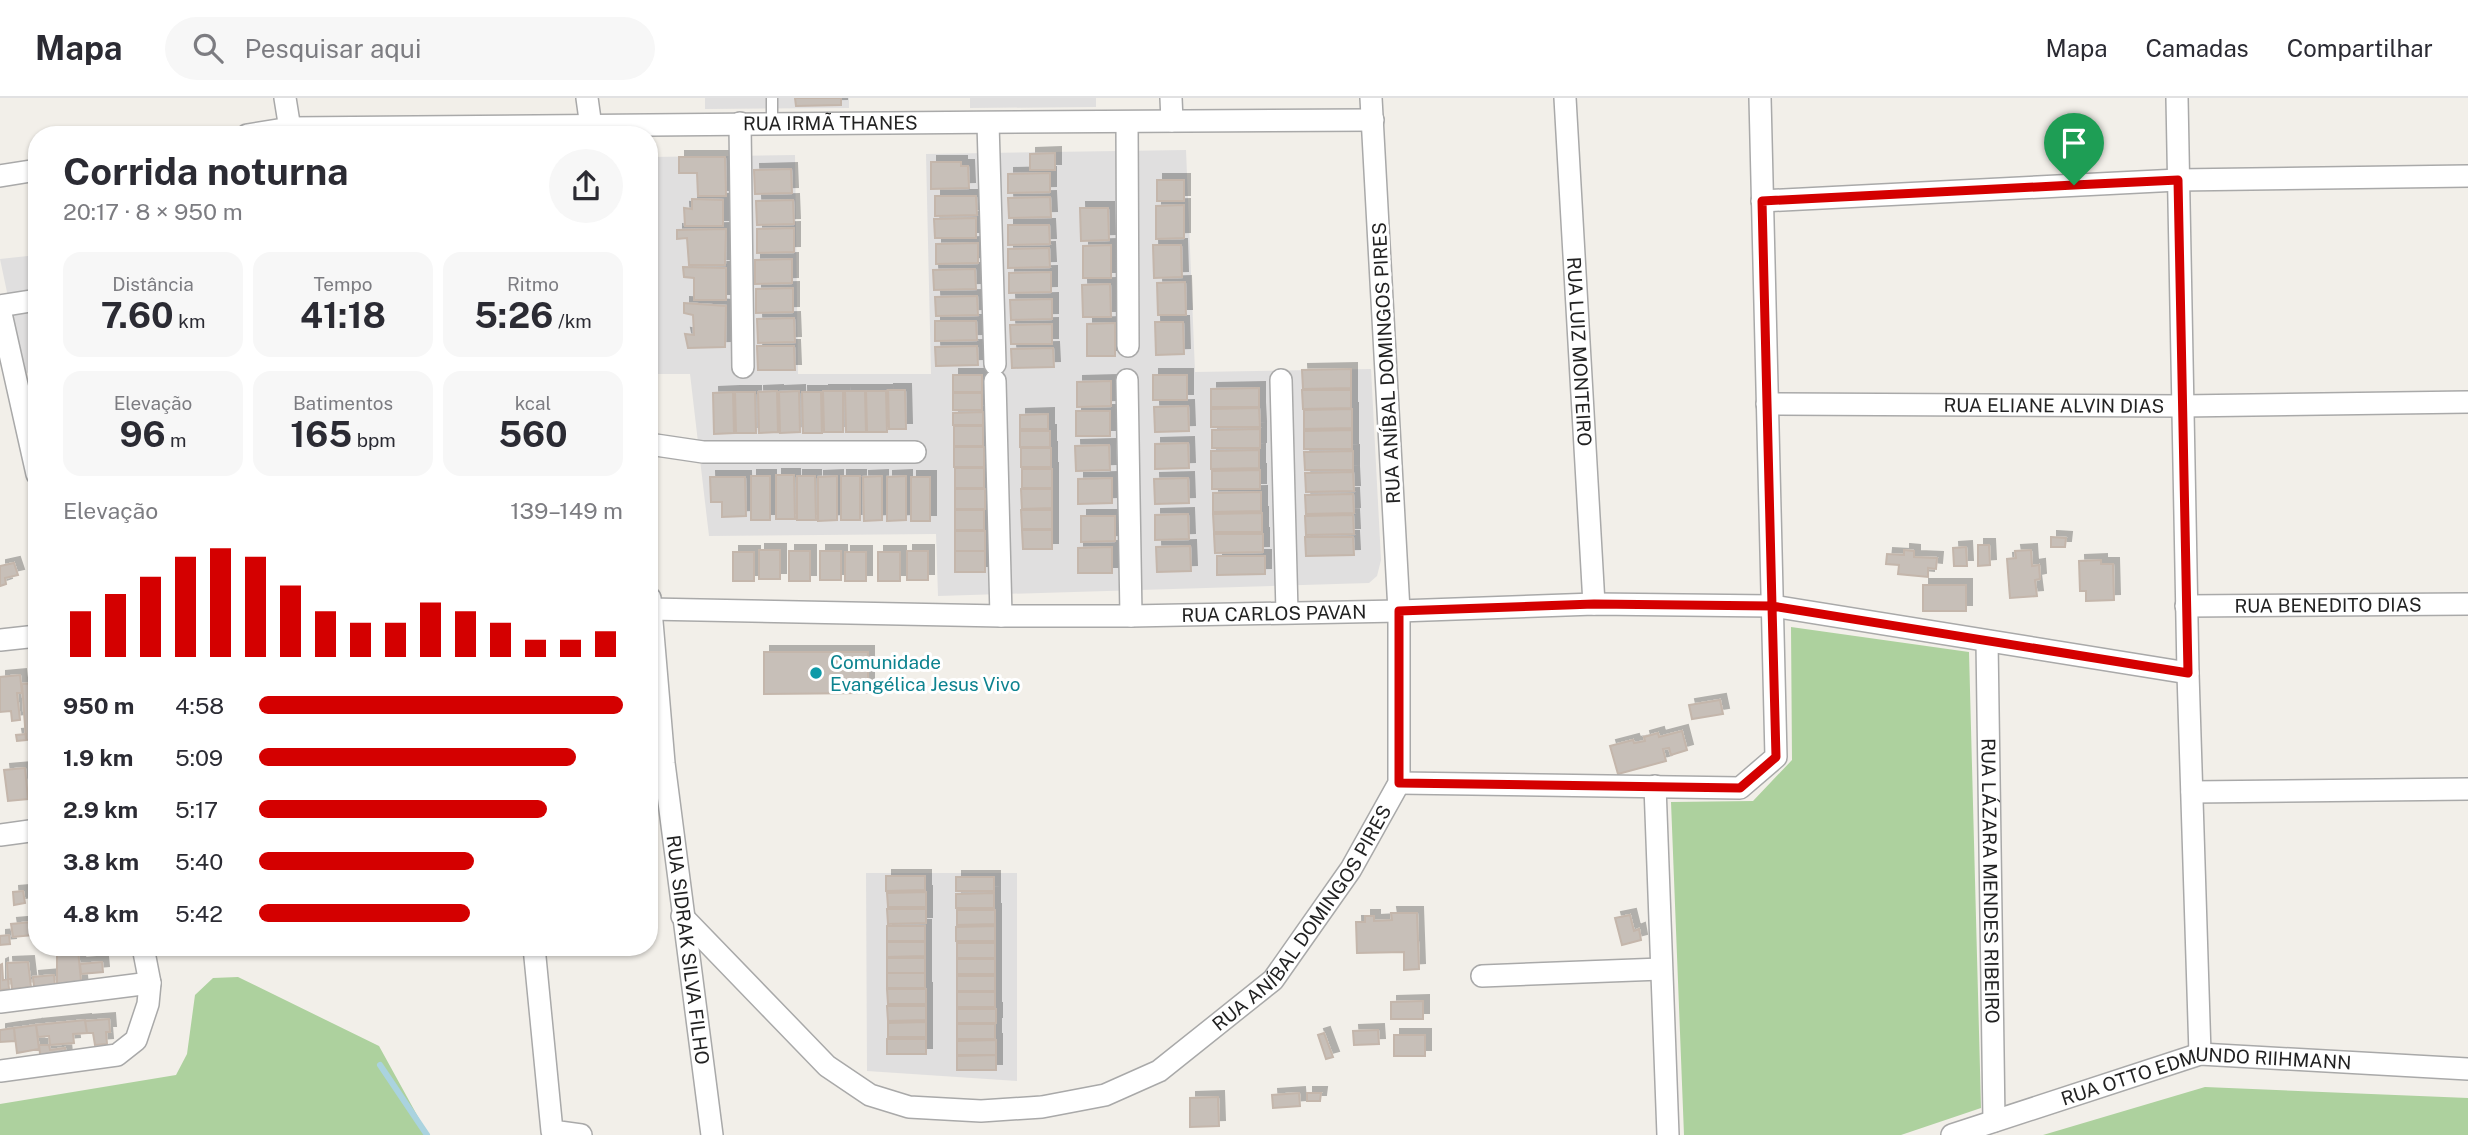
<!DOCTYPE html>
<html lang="pt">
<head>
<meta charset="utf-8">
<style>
	:root { --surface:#fff; --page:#f7f7f7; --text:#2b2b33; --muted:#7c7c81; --line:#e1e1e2; --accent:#d40000 }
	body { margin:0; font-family:"Public Sans",sans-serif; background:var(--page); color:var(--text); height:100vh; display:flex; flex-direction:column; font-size:26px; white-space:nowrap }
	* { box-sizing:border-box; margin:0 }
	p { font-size:23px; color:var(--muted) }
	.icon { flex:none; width:38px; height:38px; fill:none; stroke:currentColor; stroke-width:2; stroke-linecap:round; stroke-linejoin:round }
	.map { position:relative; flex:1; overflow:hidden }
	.sheet { position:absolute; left:28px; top:28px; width:630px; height:830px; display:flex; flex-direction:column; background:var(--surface); border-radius:28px; box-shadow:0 2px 5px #0004 }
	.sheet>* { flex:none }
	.pin { position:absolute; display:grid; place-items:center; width:60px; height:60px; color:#fff; margin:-72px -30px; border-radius:50% 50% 50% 0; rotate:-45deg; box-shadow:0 0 7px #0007 }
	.pin .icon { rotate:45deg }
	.round { display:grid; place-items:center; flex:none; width:74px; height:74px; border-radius:37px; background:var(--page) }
	.headline { display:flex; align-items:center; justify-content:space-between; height:119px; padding:0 35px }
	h1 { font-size:38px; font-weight:700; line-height:52px }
	.stats { display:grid; grid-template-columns:repeat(3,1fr); gap:10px; height:119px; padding:7px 35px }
	.stats div { display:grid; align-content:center; border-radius:18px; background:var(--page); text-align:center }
	.stats b { font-size:35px; font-weight:700 }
	.stats small { font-size:19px; font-weight:400 }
	.stats p { font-size:19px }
	.chart { height:196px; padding:14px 35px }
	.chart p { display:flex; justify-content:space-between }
	.chart svg { width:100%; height:126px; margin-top:7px; stroke:var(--accent); stroke-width:6 }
	ul { padding:0 35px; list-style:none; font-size:23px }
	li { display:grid; grid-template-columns:112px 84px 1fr; align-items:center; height:52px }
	li i { height:18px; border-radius:9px; background:var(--accent) }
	header { display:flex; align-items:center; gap:42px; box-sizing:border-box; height:98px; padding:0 35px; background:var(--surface); border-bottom:2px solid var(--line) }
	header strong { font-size:33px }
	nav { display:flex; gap:38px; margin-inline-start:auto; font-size:24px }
	.search { width:490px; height:63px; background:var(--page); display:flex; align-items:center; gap:18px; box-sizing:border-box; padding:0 24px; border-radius:38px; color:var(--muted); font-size:26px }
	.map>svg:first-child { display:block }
	.residential { fill:#e0dfdf }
	.forest { fill:#add19e }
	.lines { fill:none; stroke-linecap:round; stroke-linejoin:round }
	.stream { stroke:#aad3df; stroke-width:6 }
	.building { fill:#c7bfb8; stroke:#c4b6ab; stroke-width:2; filter:url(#shadow) }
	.lane-casing { stroke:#a9a9a9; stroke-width:13 }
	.street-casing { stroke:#a9a9a9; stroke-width:24 }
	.lane { stroke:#fff; stroke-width:10 }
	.street { stroke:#fff; stroke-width:21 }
	.route-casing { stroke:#fff; stroke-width:14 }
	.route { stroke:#d40000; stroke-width:9 }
	.culture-dot { fill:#0f9aa8; stroke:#fff; stroke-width:2.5 }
	.labels { text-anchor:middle; stroke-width:6; stroke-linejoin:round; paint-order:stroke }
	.street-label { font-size:19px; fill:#222; stroke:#fff }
	.culture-label { font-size:19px; fill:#0d838f; stroke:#fff; text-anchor:start }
</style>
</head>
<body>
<header>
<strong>Mapa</strong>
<div class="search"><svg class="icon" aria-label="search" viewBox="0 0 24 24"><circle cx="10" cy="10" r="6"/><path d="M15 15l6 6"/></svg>Pesquisar aqui</div>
<nav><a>Mapa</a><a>Camadas</a><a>Compartilhar</a></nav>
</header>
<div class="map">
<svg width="2468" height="1037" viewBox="0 0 2468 1037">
	<defs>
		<filter id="shadow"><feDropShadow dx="6" dy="-6" stdDeviation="0" flood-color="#0004"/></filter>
	</defs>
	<rect width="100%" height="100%" fill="#f2efe9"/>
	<!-- residential -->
	<path class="residential" d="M705,0h144v10l-144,1z
		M970,0h126v9l-126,1z
		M1186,52l9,222 176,-3 10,191 -4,16 -8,7 -431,13 -2,-62 -227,2 -19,-162h-41v-217l146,-2 3,219h133l-5,-220z
		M37,157v117l-13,1 -24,-114z
		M866,775h151v208l-150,-10z"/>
	<!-- forest -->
	<path class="forest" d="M1791,529l178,25 12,456 -80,27h-217l-13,-333 82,-1 39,-41z
		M238,879l141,69 49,89h-428v-31l176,-29 11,-21 8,-59 18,-17z
		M2205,989l263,11v37h-425z"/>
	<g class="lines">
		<!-- stream -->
		<path class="stream" d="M380,967l47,70"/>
	</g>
	<!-- building -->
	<path class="building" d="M795,0h46v7l-45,1z
		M1055,55v17h-25v-16z
		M679,59h46l1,39h-28l-1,-23h-18z
		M931,64h30v4h7l1,22 -38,1z
		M791,71l1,24 -37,1 -1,-24z
		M1050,75v19l-42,1v-19z
		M1157,82h27v21h-27z
		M935,98h41l1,19 -42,1z
		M1050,99l1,20 -42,1 -1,-20z
		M692,101l31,1v26h-38l-1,-18 8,1z
		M793,102l1,24 -37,1 -1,-24z
		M1184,107v33l-28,1v-33z
		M1080,110h28l1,32 -28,1z
		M976,120v20h-41l-1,-19z
		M1008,127h41l1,19 -42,1z
		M794,130v24l-37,1v-24z
		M726,131l-1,36h-36l-2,-27 -10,1v-9z
		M978,145v20l-42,1v-20z
		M1111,147v33h-28v-32z
		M1153,147h28l1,32 -28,1z
		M1049,150l1,19 -42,1v-19z
		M792,161v24l-37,1v-24z
		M683,169l43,1v32h-32v-22l-10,-1z
		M975,171l1,20 -42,1 -1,-20z
		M1051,174v20l-42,1v-20z
		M1185,184l1,33h-28l-1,-32z
		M1110,186l1,33h-28l-1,-32z
		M793,190v24l-37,1v-24z
		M977,198l1,19 -42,1 -1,-19z
		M1052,201v20l-41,1 -1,-20z
		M684,205l42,3 -1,41 -37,1 -3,-14 9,1 -1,-20 -9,-2z
		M794,220l1,24 -37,1 -1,-24z
		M935,223h41l1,19 -42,1z
		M1155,224h28l1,32 -28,1z
		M1115,225v33h-28v-32z
		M1052,226v20h-41l-1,-19z
		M757,248h37l1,24h-37z
		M977,248l1,19 -42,1 -1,-19z
		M1053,250l1,19 -42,1 -1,-19z
		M1351,271v19l-48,1 -1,-19z
		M953,277h29v17h-29z
		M1153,277h34v25h-34z
		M1111,283v25l-34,1v-25z
		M1259,290v19h-48v-18z
		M888,292h17l1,39h-17z
		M1302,292h49v18l-48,1z
		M777,293l1,41 -19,1 -1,-41z
		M799,293l1,41 -20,1 -1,-41z
		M823,293h20v41h-19z
		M845,293h20l1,41h-20z
		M866,293h20l1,41h-20z
		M733,294l1,41 -20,1 -1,-41z
		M735,294h20l1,41h-20z
		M802,294h19l1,41h-19z
		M953,295h29v17h-29z
		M1188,308l1,25 -34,1 -1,-25z
		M1259,310l1,19h-49v-18z
		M1352,311v19l-48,1v-19z
		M1076,313h34v25h-34z
		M983,314v13h-30v-12z
		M1048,316v15h-28v-14z
		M954,328h29v20h-29z
		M1260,331v19h-48v-18z
		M1352,332v19h-48v-18z
		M1020,333h30v16h-30z
		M1188,345l1,25 -34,1v-25z
		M1109,347l1,25 -34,1 -1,-25z
		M954,349h30v20h-30z
		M1021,350h30v19h-30z
		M1259,352v18l-48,1v-18z
		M1353,353v19h-48l-1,-18z
		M955,370h29v20h-29z
		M1022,371h30v19h-30z
		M1260,372v19h-48v-18z
		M1353,374l1,19 -48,1 -1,-19z
		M776,377h18l1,44h-19z
		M751,378h19v44h-19z
		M797,378h18l1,44h-19z
		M837,378v44l-19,1v-44z
		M841,378h19v44h-19z
		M882,378v44l-18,1 -1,-44z
		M906,378v44l-19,1v-44z
		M710,379h35l1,39 -24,1v-15h-11z
		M911,379h19v44h-19z
		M1112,380v25l-34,1v-25z
		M1188,380l1,25 -34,1 -1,-25z
		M955,391h30v20h-30z
		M1021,391h31v19l-30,1z
		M1261,394v19l-48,1v-19z
		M1353,396l1,19 -48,1 -1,-19z
		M955,412h29v20h-29z
		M1021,412h31v19h-30z
		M1262,415v19h-48l-1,-18z
		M1188,416l1,25 -34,1v-25z
		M1353,417l1,19 -48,1 -1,-19z
		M1081,418h34v25l-34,1z
		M1022,432h30v19h-29z
		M955,433h30v20h-30z
		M1214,436h49v18l-48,1z
		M1305,439h48l1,18 -48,1z
		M2051,439l15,1 -1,9h-14z
		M1978,447h11l1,20 -12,1z
		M1190,448l1,25 -34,1 -1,-25z
		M1112,449v26h-34v-25z
		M1966,449l1,19h-13l-1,-18z
		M759,452h21v29h-21z
		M1904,452l10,1v6l23,1 -1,11 -8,-1v9l-30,-3 1,-9 -13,-1 1,-10 17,1z
		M2031,452l1,16 7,-1 1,14 -5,1 2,16 -27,2 -3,-39 9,-1 -1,-7z
		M789,453h21v30h-21z
		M820,453h21v29h-21z
		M907,453h21v29h-21z
		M955,453h30v21h-30z
		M733,454h21v29h-21z
		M845,454h21v29h-21z
		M878,454h22v29h-22z
		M1217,458h48v18l-48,1z
		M2101,462v4h12l1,36 -28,1v-10h-6l-1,-30z
		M14,465l4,12 -13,3 1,6 -6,2v-20z
		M1923,487h43v26h-43z
		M764,554h104v41l-104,1z
		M20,577l2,18h-5l3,27 -8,1 -1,-10 -11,1v-35z
		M37,585v56l-11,1 -4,-56z
		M1720,602l3,14 -31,5 -3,-14z
		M1682,633l5,19 -16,5 -2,-7 -6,1 3,12 -48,13 -8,-28 23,-6 1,3 11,-2 -1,-4 14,-4 1,4z
		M26,636v6l-9,1 -1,-6z
		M25,670l3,31 -20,2 -4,-31z
		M31,766h6v36l-2,1z
		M886,778h39v14l-39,1z
		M956,779h38v14h-38z
		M23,793l2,12 -11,2 -1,-13z
		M926,794v15h-38l-1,-14z
		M994,795v15h-38v-14z
		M887,811h39v14l-38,1z
		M957,812h38v14l-38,1z
		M1391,815h26l2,56 -15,1v-18l-47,1 -1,-31h9v-6h9v5l18,-1z
		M1630,817l4,16 5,-2 2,11 -19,5 -7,-27z
		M32,824l1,13 -20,2 -2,-13z
		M887,828h38v15h-38z
		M995,828v15h-39v-14z
		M9,837l1,9 -10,1v-9z
		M887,844h38v14l-38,1z
		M957,845h38v15h-38z
		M66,849l12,3 4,41 -25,2v-42h9z
		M887,860h38v15h-38z
		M957,861h38v15h-38z
		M28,864l3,25 -19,2 -1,-10h-3l-1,-16z
		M102,864l1,10 -22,2 -1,-10z
		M2,866l1,16 5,-1 1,10 -9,1v-25z
		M887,875h38v15h-38z
		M54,877l1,10 -21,2 -1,-10z
		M957,878h38v15h-38z
		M887,891h39v15h-38z
		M957,894h38v15h-38z
		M1423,903v18h-32v-17z
		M887,908h39v14l-38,1z
		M957,911h39v14h-39z
		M109,921l1,13h-4l1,12 -12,1 -2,-12h-6l-2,-12z
		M85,922l2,13 -14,1 1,9 -24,2 -1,-9 -11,1 -2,-12z
		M926,924v15h-38v-14z
		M957,926h38v15h-38z
		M36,927l3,24 -22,4 -3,-25z
		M14,930l1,13 -15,1v-12z
		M1378,932l1,14 -25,1 -1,-14z
		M1324,935l9,24 -7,2 -8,-24z
		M1394,937h31v21h-31z
		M887,941h39v15h-39z
		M996,942v15h-39v-14z
		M39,947h10l1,5 15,-2 1,11 -25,3z
		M996,957v15h-39v-14z
		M1299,995l1,13 -27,2 -1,-13z
		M1307,995h14l-1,8h-13z
		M1218,999l1,29 -29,1v-29z"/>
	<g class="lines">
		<defs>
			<path id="lane" d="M772,0v25"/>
			<g id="street">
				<path d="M285,0l6,37"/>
				<path d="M587,0l5,36"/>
				<path d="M1171,0l1,23"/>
				<path id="s1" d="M1565,0l29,506"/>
				<path d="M2177,0l11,575 12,381"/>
				<path d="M1127,24l1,224"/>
				<path d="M740,25l3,244"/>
				<path d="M988,25l7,241"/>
				<path id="s2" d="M247,37l43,-7c361,-6 722,-5 1083,-8"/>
				<path d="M0,78l37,-6"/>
				<path d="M1762,103l416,-21 290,-4"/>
				<path d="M0,208l37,-6"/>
				<path d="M0,211l37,165"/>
				<path d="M1127,282l4,236"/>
				<path d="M1281,282l6,232"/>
				<path d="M995,283l6,235"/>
				<path id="s3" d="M1767,306l415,2 286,-4"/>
				<path d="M649,346l54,8h212"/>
				<path id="s4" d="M650,500l14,165 48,372"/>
				<path id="s5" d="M2186,508l282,-2"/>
				<path id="s6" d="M649,511l352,7h130l268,-5 195,-7 178,2 416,67"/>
				<path d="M0,542l37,-4"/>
				<path id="s7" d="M1987,543l7,480"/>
				<path d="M1399,685l341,5 36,-31 -16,-659"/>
				<path d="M1655,688l13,349"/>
				<path d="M2192,694l276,-3"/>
				<path d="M0,737l37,-5"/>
				<path id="s8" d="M682,818l145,150 43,29 39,12 72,4 61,-4 63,-12 54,-24 114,-91 78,-111 48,-86v-172l-28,-513"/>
				<path d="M534,849l18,184 29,4"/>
				<path d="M1482,878l179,-7"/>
				<path d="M0,904l150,-19"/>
				<path d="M0,973l117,-16 19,-15 12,-36 2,-21 -7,-36"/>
				<path id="s9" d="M1952,1037l248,-81 268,15"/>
			</g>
		</defs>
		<!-- lane casing -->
		<use href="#lane" class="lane-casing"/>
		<!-- street casing -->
		<use href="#street" class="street-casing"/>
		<!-- lane -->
		<use href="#lane" class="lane"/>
		<!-- street -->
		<use href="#street" class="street"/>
	</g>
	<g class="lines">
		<defs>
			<path id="route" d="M2074,87l-312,16 10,405 -178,-2 -195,7v172l341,5 36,-31 -4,-151 416,67 -10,-493 -104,5"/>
		</defs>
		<!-- route casing -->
		<use href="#route" class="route-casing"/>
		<!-- route -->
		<use href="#route" class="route"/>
	</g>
	<!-- markers -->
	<circle class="culture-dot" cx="816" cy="575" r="7"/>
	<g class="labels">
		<!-- street labels -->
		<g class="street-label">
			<text dy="7" stroke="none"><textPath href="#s2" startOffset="584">RUA IRMÃ THANES</textPath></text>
			<text dy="7" stroke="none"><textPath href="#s1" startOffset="254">RUA LUIZ MONTEIRO</textPath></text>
			<text transform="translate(1386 265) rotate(-93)" y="7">RUA ANÍBAL DOMINGOS PIRES</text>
			<text dy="7" stroke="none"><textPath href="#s3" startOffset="287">RUA ELIANE ALVIN DIAS</textPath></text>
			<text dy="7" stroke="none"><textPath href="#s5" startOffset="142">RUA BENEDITO DIAS</textPath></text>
			<text dy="7" stroke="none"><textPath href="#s6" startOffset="625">RUA CARLOS PAVAN</textPath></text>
			<text dy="7" stroke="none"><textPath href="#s7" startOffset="240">RUA LÁZARA MENDES RIBEIRO</textPath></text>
			<text dy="7" stroke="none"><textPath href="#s8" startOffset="770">RUA ANÍBAL DOMINGOS PIRES</textPath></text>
			<text dy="7" stroke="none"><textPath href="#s4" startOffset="354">RUA SIDRAK SILVA FILHO</textPath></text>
			<text dy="7" stroke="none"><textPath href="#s9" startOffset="264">RUA OTTO EDMUNDO RIIHMANN</textPath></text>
		</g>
		<!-- culture labels -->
		<g class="culture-label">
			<text x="830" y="571">Comunidade<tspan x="830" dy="22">Evangélica Jesus Vivo</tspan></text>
		</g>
	</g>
</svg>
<div class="pin" style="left:2074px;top:87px;background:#1e9e55"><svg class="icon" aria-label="arrive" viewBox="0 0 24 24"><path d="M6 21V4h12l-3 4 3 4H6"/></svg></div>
<section class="sheet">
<div class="headline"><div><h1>Corrida noturna</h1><p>20:17 · 8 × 950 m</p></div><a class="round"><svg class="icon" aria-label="share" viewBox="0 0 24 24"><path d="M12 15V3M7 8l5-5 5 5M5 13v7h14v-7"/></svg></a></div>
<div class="stats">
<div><p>Distância</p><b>7.60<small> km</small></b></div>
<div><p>Tempo</p><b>41:18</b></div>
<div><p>Ritmo</p><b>5:26<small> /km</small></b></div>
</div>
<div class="stats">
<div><p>Elevação</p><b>96<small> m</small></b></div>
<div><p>Batimentos</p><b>165<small> bpm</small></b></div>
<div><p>kcal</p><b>560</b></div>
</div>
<div class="chart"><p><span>Elevação</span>139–149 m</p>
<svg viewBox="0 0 160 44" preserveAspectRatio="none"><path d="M5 44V28M15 44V22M25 44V16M35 44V9M45 44V6M55 44V9M65 44V19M75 44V28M85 44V32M95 44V32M105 44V25M115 44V28M125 44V32M135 44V38M145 44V38M155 44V35"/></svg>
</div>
<ul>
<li><b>950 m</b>4:58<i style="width:100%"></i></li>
<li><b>1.9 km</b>5:09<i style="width:87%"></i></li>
<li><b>2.9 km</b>5:17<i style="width:79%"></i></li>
<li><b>3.8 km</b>5:40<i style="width:59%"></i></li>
<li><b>4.8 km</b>5:42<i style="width:58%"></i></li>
</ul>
</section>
</div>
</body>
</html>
